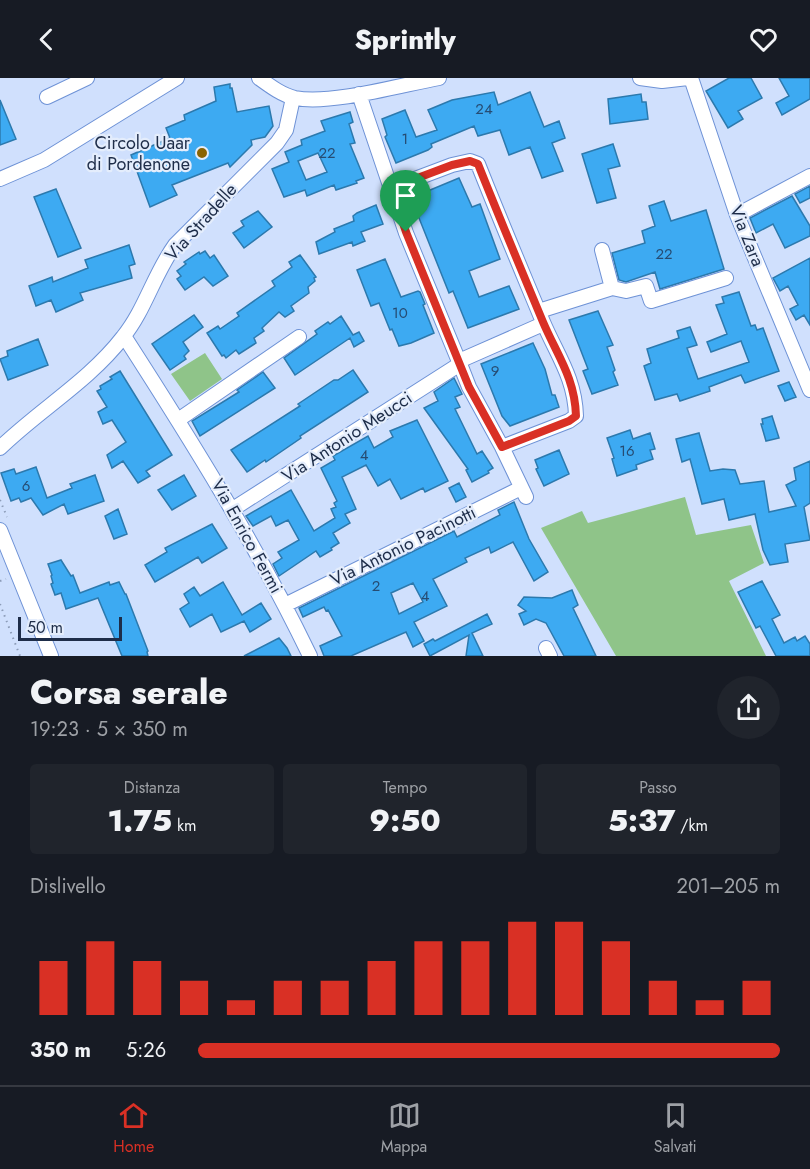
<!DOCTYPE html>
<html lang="it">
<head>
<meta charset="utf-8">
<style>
	:root { --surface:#171b24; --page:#20242c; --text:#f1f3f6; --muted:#9ea1a6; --line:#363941; --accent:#d93025 }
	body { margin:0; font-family:Jost,sans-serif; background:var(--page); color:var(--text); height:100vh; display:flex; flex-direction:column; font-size:22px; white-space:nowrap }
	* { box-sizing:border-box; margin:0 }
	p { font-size:20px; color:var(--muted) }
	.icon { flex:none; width:33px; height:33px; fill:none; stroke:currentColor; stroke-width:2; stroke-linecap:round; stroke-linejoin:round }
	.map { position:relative; height:578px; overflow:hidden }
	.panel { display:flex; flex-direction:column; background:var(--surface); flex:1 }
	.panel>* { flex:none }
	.scale { position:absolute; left:18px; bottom:15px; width:104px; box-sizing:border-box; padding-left:6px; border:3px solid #1e2d49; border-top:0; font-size:16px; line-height:21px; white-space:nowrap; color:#1e2d49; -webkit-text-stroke:4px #e4edfc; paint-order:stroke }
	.pin { position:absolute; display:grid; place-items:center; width:51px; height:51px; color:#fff; margin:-62px -26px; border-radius:50% 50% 50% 0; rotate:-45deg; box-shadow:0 0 6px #0007 }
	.pin .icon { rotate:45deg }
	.round { display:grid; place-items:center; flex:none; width:63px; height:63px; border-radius:32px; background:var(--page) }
	.summary { display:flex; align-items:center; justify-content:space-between; height:102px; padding:0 30px }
	h1 { font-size:33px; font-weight:800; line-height:45px }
	.figures { display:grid; grid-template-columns:repeat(3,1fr); gap:9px; height:102px; padding:6px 30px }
	.figures div { display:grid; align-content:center; border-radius:6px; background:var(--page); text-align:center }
	.figures b { font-size:30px; font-weight:800 }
	.figures small { font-size:16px; font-weight:400 }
	.figures p { font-size:16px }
	.chart { height:168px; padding:12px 30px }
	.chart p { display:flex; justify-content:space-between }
	.chart svg { width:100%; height:108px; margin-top:6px; stroke:var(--accent); stroke-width:6 }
	ul { padding:0 30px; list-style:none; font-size:20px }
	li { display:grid; grid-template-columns:96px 72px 1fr; align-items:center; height:45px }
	li i { height:15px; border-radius:8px; background:var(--accent) }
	header { display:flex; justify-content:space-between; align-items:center; height:78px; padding:0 30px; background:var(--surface); font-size:27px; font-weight:800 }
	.tabs { display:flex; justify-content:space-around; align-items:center; height:84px; border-top:2px solid var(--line); background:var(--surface); font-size:16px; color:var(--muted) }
	.tabs a { display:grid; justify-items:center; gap:3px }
	.tabs .selected { color:var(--accent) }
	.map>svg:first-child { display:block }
	.green { fill:#8fc489 }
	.building { fill:#3daaf2; stroke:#2c79ad; stroke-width:1.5; fill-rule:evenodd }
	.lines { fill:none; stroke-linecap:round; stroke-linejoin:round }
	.minor-casing { stroke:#6e92d6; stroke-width:16 }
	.path { stroke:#8c9cb8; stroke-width:2; stroke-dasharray:1.5 4.5; stroke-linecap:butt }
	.minor { stroke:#fff; stroke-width:14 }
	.route-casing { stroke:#fff; stroke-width:12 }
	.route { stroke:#d93025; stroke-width:8 }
	.poi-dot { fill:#8a6403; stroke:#e4edfc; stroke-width:2 }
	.labels { text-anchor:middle; stroke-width:4.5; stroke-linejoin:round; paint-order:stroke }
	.number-label { font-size:15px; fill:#264c73 }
	.poi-label { font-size:18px; fill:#1e2d49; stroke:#e4edfc; text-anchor:end }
	.street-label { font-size:18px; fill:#1e2d49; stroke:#e4edfc }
</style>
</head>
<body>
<header><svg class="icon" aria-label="back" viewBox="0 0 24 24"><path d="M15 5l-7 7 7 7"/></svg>Sprintly<svg class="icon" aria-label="heart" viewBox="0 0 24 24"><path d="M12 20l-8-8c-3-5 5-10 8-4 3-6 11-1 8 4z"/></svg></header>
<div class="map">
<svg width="810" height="578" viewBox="0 0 810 578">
	<rect width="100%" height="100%" fill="#d0e0fd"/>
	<!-- green -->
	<path class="green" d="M205,275l17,26 -32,22 -19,-27z
		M685,419l11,38 55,-10 13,38 -35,18 37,75h-150l-75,-128 41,-17 6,12z"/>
	<!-- building -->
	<path class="building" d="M729,0h22l11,20 -24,13 5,8 -15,9 -22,-37z
		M779,0h31v21l-28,16 -6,-12 13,-7z
		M230,6v4h2l5,24 32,-6 4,20 -8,11 -14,3 1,5 -22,22 -2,-4 -56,22 5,10 -27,12 -19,-52 39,-17 -4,-10 19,-8 -1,-5 32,-14 -2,-14z
		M494,14l4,13 32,-13 14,35 15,-6 6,17 -13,5 11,28 -21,7 -12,-31 -21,8 -9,-25 -22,6 -4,-10 -43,18 1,3 -4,3 -32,13 -11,-26 2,-2 -5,-16 23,-9 11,27 21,-7 -9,-20 24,-10z
		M641,16l1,8h4l2,17 -38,5 -2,-25z
		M0,22l16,39 -16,6z
		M350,34l3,10 -4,2 6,19 -5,1 14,34 -8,3 1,2 -21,7 -2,-5 -27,11 -2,-6 -21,7 -12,-28 17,-7 -4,-10 17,-7 -1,-5 24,-9 -4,-10zM318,75l9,19 -21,8 -8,-19z
		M613,66l7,22 -12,3 8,29 -19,5 -15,-49z
		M459,100l13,29 8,-3 20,55 -31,12 10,26 30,-11 10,23 -51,19 -15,-37 -4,2 -38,-95z
		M810,108v12l-10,5 -5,-9z
		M56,111l25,59 -23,9 -24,-60z
		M792,118l18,30v10l-25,12 -12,-24 -17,9 -6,-15z
		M664,123l7,20 35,-11 18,59 -64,20 -5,-17 -29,10 -7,-2 -7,-27 33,-10 -3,-12 13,-5 -6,-20z
		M376,127l7,19 -22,8 4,9 -12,5 -1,-4 -33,12 -3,-12 19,-10 -1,-3 20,-8 -1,-5 4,-3z
		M258,133l14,16 -28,21 -11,-15 11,-7 -3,-5z
		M129,167l6,19 -6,2 3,12 -52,15 3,7 -27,12 -5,-12 -15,6 -7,-20 23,-9 1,5 35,-14 -3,-8z
		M205,173l5,7 4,-3 14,21 -15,10 -9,-9 -19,13 -8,-11 4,-3 -4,-5 9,-7 -2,-2 15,-10 1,2z
		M300,177l16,22 -2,1 1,3 -7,6 1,6 -18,13 3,5 -9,6 -6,-5 -17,16 2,3 -10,7 2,5 -17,11 -3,-4 -10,8 -2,-3 -2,1 -15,-23 11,-7 2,3 19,-13 -2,-3 38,-27 -3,-5 20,-14 -3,-5z
		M810,180v67l-6,-10 -8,5 -6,-11 8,-4 -10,-19 -8,5 -7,-13z
		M385,181l16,38 17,-6 2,1 5,12 -2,1 11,28 -23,10 -12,3 -7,-17 -2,1 -11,-27 -8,3 -14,-36z
		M739,214l12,34 4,-1 2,5 6,-2 16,43 -34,12 -4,-8 -32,12 1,4 -30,10 -3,-7 -22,6 -11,-34 7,-3 -4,-14 32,-11 -2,-7 13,-4 7,18 -10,3 11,31 51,-17 -8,-21 -30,11 -4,-10 20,-8 -11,-29 8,-2 -2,-6z
		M598,233l15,34 -6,2 8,23 -2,2 5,13 -26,9 -9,-23 5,-2 -19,-49z
		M194,237l9,12 -20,15 6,9 -5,5 2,3 -16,11 -18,-26z
		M341,238l12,19 6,-3 5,9 -10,6 -4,-9 -55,37 -11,-17 33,-24 -2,-3 13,-9 2,2z
		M38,261l10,26 -40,15 -8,-21 8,-3 -1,-5z
		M533,265l12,26 7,26h3l4,12 -49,19 -8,-10 -21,-52z
		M353,292l15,22 -68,44 1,2 -35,24 -1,-2 -18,12 -16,-22 69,-44 -2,-2 36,-24h4z
		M120,293l52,84 -26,16 4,5 -12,7 -15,-22 -11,7 -5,-13 19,-13 -14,-22 -9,4 -5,-12 9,-5 -10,-16 4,-2 -1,-3 12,-7 -2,-2z
		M263,294l12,16 -75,48 -8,-15 47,-29 -2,-2z
		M454,300l8,16 -7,3 5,10 -5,2 22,45 5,-3 11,17 -5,3 1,2 -17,9 -6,-12 2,-1 -44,-61 14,-7 -4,-9z
		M789,304l7,15 -11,4 -7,-15z
		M772,338l7,22 -13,3 -5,-17h2l-1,-5z
		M417,342l31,61 -23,11 -2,-4 -22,11 -11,-20 -12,7 -12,-21 -24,12 14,32 -11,5 5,9 -17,10 6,10 -8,5 1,2 -12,7 -4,-6 -37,25 -6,-12 9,-6 -4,-6 21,-12 -11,-20 -12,6 -5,-10 -18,10 -7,-10 45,-26 23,41 21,-13 -4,-9 5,-2 -2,-4 3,-2 -16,-33 14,-8 -2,-4 35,-20 6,12 19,-11 -3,-6z
		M630,352l3,9 17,-6 5,16 -5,1 3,9 -17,6 1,4 -20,7 -5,-17 2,-1 -7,-20z
		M699,355l11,38 13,-2 12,1 5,14 24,-3 5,31 27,-6 -10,-21 10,-5 -2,-12 16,-7v42l-6,4 6,33 -25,4 3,18 -18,3 -7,-15 -8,-36 -26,6 -5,-21 -22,5 -12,-45 -8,3 -6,-23z
		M559,372l10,24 -25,12 -8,-17 2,-1 -3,-8z
		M36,389l11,31 25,-10 -2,-4 25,-9 9,26 -36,13 -4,-10 -21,11 -12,-17 -10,4 -2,-4 -8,3 -10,-28 13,-4 2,5z
		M184,397l12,21 -24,14 -14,-20z
		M459,405l7,14 -10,5 -7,-14z
		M514,424l15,37 19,33 -14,9 -21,-39 -22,11 -2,-6 -24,11 2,4 -34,17 14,27 -33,16 10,19 -11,6 -7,-15 -55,24h-27l-4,-10 22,-10 -14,-26 -2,1 -2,-4 -21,10 -4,-9 155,-77 3,6 43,-22 -2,-5zM413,505l10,19 -24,12 -8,-21z
		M118,431l9,25 -13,5 -9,-23z
		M212,446l15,24 -25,15 -4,-6 -43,25 -10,-17 22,-13 -2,-4z
		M61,482l10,16 2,-1 7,18 29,-11 1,3 9,-3 6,12h1l22,57 -1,1 1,4h-26l-24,-58 -32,11 -5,-16 -6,2 -4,-11 2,-1 -2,-7 1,-1 -4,-11z
		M762,503l18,34 -8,4 12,24 11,-6 2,4 8,-5 5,8v12h-34l-16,-30 -4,2 -18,-36z
		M223,504l19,33 19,-12 10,16 -21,13 -6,-11 -23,11 -9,-18 -22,13 -10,-18 9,-6 -5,-9 10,-7 6,9z
		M572,512l6,15 -5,3 23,48h-32l-18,-33 -10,-4 -12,6 -5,-11 7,-3 -8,-6 6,-8 28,1z
		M487,536l5,10 -20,9 11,23h-17l3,-21 -39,21 -6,-12 9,-5 2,2z
		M279,560l8,10 4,8h-47z"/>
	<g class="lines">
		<defs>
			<path id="minor" d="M259,0c11,8 23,17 36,20 36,7 106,-13 144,-20
				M640,0l22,3 26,-3
				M691,0l46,137 73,175
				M359,16l47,139 54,131 9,23 33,60 24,50
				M47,19l40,-19
				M0,101l44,-19 133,-82
				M391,110l61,-23 18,-4 8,3c21,53 43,105 65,158 14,33 32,56 33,94l-7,5 -67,26
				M737,137l73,-39
				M612,210l14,3 20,-5 5,15 75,-23
				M539,233l73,-23 -10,-38
				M124,258c67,104 132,208 186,320
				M459,283l84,-37
				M178,342l121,-83
				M0,370c39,-38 89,-67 123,-111 22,-27 31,-63 52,-92l102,-102 9,-13 7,-32
				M233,431l227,-145
				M0,452l51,126
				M285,527l236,-117
				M546,570l4,8"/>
		</defs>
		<!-- minor casing -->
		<use href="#minor" class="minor-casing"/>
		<!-- path -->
		<path class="path" d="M0,422l7,17
			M0,503l6,-2
			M0,526l20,52"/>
		<!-- minor -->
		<use href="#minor" class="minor"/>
	</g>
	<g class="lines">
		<defs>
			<path id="route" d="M470,83l8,3c21,53 43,105 65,158 14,33 32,56 33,94l-7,5 -67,26 -33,-60 -63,-155 -15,-44 61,-23z"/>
		</defs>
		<!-- route casing -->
		<use href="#route" class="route-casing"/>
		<!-- route -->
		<use href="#route" class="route"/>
	</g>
	<!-- markers -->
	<circle class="poi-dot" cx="202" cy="75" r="6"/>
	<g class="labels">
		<!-- number labels -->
		<g class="number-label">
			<text x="484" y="36">24</text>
			<text x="405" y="66">1</text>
			<text x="327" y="80">22</text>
			<text x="664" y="181">22</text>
			<text x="400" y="240">10</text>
			<text x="495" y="298">9</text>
			<text x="627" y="378">16</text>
			<text x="364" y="382">4</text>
			<text x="26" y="413">6</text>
			<text x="376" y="513">2</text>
			<text x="425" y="523">4</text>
		</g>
		<!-- poi labels -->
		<g class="poi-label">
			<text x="190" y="71">Circolo Uaar<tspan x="190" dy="21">di Pordenone</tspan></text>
		</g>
		<!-- street labels -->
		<g class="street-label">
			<text transform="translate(201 144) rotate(-48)" y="6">Via Stradelle</text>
			<text transform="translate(747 158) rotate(68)" y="6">Via Zara</text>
			<text transform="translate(347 359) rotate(-33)" y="6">Via Antonio Meucci</text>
			<text transform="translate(247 458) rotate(61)" y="6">Via Enrico Fermi</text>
			<text transform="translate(403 468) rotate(-26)" y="6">Via Antonio Pacinotti</text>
		</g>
	</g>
</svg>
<div class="scale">50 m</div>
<div class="pin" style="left:406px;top:154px;background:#1e9e55"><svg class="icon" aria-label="arrive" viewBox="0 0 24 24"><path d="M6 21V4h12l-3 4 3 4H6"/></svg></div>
</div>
<section class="panel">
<div class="summary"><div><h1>Corsa serale</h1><p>19:23 · 5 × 350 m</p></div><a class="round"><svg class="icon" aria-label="share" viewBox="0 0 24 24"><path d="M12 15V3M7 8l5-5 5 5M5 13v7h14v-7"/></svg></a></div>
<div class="figures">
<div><p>Distanza</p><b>1.75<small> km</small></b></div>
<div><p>Tempo</p><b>9:50</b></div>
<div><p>Passo</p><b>5:37<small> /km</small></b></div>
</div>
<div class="chart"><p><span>Dislivello</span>201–205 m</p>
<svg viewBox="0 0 160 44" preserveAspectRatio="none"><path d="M5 44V22M15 44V14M25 44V22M35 44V30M45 44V38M55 44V30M65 44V30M75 44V22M85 44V14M95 44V14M105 44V6M115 44V6M125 44V14M135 44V30M145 44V38M155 44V30"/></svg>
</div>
<ul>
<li><b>350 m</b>5:26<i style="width:100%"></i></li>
</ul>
</section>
<nav class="tabs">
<a class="selected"><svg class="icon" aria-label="home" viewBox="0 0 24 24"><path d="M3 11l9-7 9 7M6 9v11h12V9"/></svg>Home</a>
<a><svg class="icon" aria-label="map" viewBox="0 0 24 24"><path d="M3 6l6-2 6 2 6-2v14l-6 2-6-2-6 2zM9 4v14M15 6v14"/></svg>Mappa</a>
<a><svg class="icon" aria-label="saved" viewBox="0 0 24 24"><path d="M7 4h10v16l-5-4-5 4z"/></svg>Salvati</a>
</nav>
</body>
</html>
